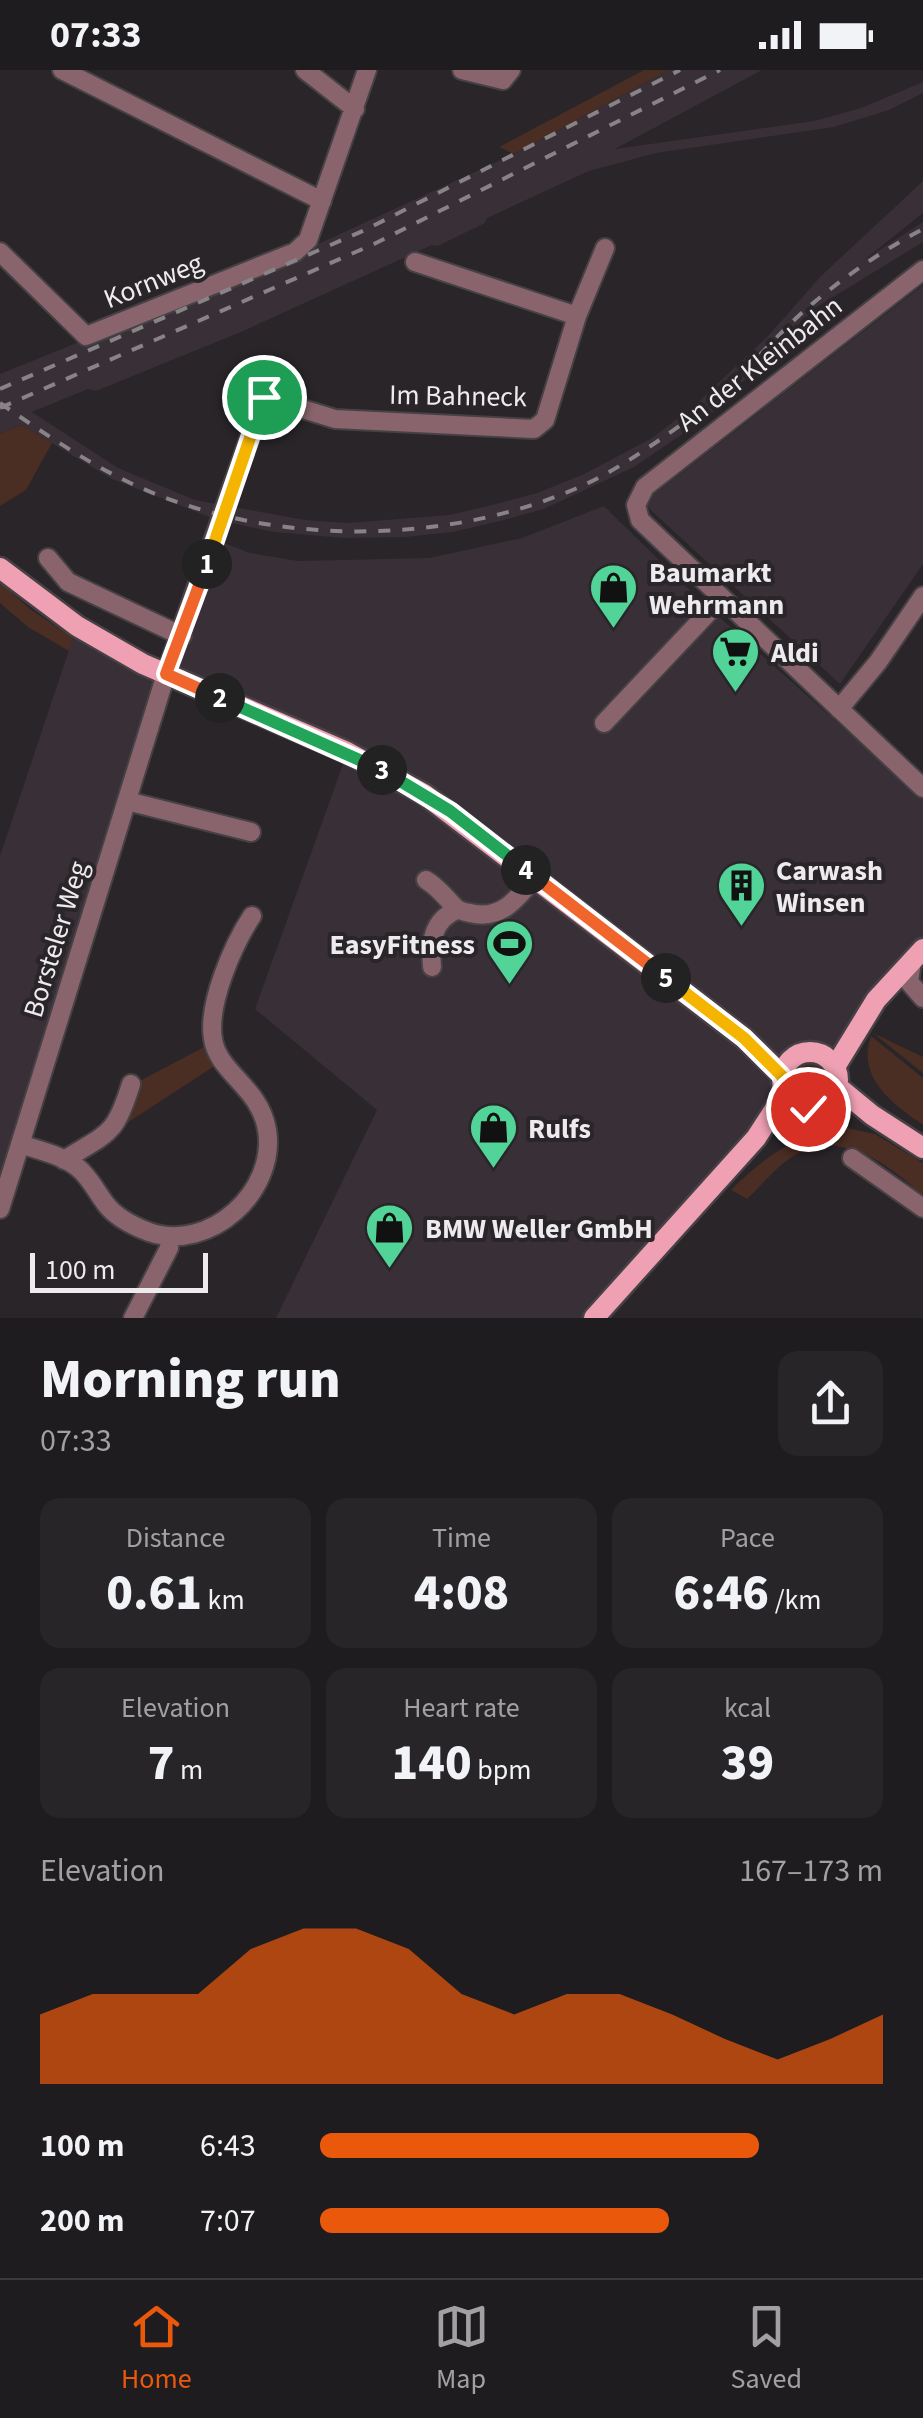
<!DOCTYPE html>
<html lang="en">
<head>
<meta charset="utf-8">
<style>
	:root { --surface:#1f1c1f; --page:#272528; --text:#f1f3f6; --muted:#a1a1a4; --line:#3c3a3d; --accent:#ea580c }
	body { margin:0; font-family:"Source Sans 3",sans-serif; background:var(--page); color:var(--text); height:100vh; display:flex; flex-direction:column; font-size:38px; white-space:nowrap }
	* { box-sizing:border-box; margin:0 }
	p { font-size:32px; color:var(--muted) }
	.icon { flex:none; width:55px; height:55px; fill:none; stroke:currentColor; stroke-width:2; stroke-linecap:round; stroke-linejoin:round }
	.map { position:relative; height:1248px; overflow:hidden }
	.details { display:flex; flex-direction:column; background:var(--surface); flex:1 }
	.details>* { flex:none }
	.scale { position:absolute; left:30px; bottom:25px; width:178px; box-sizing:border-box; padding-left:10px; border:5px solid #eeebee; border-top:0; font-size:28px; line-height:35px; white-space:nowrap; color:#eeebee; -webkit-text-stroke:8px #292529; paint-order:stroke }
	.pin { position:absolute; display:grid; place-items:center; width:85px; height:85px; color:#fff; margin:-42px; border:5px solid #fff; border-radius:50%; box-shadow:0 2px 10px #0007 }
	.km { position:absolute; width:50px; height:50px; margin:-25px; border-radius:50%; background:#222; color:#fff; font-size:28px; line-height:50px; text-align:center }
	.round { display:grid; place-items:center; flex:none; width:105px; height:105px; border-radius:20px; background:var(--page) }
	.headline { display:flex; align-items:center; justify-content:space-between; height:170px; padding:0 40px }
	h1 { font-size:55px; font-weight:800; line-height:75px }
	.figures { display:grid; grid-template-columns:repeat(3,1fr); gap:15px; height:170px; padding:10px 40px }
	.figures div { display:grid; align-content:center; border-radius:20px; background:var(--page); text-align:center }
	.figures b { font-size:50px; font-weight:800 }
	.figures small { font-size:28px; font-weight:400 }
	.figures p { font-size:28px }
	.chart { height:280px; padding:20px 40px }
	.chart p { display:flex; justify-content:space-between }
	.chart svg { width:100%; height:180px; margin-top:10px; fill:var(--accent); opacity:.7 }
	ul { padding:0 40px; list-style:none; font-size:32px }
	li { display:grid; grid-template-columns:160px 120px 1fr; align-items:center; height:75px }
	li i { height:25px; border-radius:12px; background:var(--accent) }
	.status { display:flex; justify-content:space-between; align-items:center; height:70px; padding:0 50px; background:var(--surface); direction:ltr }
	.status svg { height:28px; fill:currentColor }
	.tabs { display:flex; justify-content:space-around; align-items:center; height:140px; border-top:2px solid var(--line); background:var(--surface); font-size:28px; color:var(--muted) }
	.tabs a { display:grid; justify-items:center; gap:5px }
	.tabs .selected { color:var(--accent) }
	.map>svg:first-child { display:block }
	.built { fill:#382f37 }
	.green { fill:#4a2d23 }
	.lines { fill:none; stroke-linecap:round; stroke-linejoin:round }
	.minor-casing { stroke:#454145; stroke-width:22 }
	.major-casing { stroke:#454145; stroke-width:25 }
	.minor { stroke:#8a646c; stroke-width:18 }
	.major { stroke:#efa1b3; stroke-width:20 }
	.rail { stroke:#878387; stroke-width:4; stroke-dasharray:12 12; stroke-linecap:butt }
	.split-1-casing { stroke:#fff; stroke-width:20 }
	.split-2-casing { stroke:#fff; stroke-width:20 }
	.split-3-casing { stroke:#fff; stroke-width:20 }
	.split-4-casing { stroke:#fff; stroke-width:20 }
	.split-5-casing { stroke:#fff; stroke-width:20 }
	.split-6-casing { stroke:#fff; stroke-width:20 }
	.split-1 { stroke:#f5b400; stroke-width:12 }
	.split-2 { stroke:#f0652b; stroke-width:12 }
	.split-3 { stroke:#22a559; stroke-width:12 }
	.split-4 { stroke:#22a559; stroke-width:12 }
	.split-5 { stroke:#f0652b; stroke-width:12 }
	.split-6 { stroke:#f5b400; stroke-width:12 }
	.labels { text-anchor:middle; stroke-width:8; stroke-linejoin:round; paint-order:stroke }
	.street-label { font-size:28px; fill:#eeebee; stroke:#292529 }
	.poi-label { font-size:28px; font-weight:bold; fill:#eeebee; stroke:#292529; text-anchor:start }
</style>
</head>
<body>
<div class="status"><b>07:33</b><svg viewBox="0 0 49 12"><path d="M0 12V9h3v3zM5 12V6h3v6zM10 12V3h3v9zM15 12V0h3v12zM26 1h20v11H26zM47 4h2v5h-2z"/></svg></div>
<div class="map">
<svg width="923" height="1248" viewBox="0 0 923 1248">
	<rect width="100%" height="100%" fill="#292529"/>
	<!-- built -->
	<path class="built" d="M669,0h93l-147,79 199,-28 47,-13 62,-26v11l-34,17 -55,17 -178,26 -67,18 -102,47 -2,5 -47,23 -6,-1 -191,87 -145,59 -8,-2 -56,23 86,56 77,32 110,20 42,3 102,-8 39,-9 49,-13 47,-19 68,-36 42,-32 75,-71 52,-59 102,-95v32l-59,47 59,-38v20l-106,65 -108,109 -75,51 -90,42 -44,12 -47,11 -47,5 -63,1 -69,-6 -57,-12 -105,-41 -91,-54 -21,9v-60l303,-123 211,-97z
		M923,215v279l-83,120 -197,-181z
		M604,436l94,92 225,201v151l-87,116 -12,-11 -11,-3 -21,6 -8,11v23l-190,226h-318l101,-208 -122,-101 92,-256 -181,-78 -166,534v-353l77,-230 89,48 53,-133 31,12 48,8 131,-3 93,-20z"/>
	<!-- green -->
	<path class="green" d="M644,0h25l-155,84 -15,-7z
		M21,355l31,18 -26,47 -26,16v-72z
		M0,512l30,27 43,29 -4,13 -41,-24 -28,-24z
		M873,963l50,24v16z
		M871,966l52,42v47c-30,-21 -67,-47 -52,-89z
		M206,976l10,19 -89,58 -4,-10 9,-28z
		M789 1011a21 21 0 1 1 42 0a21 21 0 1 1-42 0Z
		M847,1058l28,6 48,29v34c-29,-30 -80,-67 -124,-44 -20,10 -36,31 -52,46l-16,-9c34,-34 67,-58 116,-62z"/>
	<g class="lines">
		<defs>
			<path id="minor" d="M62,0l260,131
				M305,0l50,39
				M462,0l41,10 8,-10
				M0,182l86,84 209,-84 13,-12 59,-170
				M415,192l162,54
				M923,200l-278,217 -9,18 4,15 283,268
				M48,488l20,24 114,54
				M839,639l39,-47 45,-66
				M604,653l118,-125
				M127,731l124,31
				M426,810c13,8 19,17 29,27 4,4 9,5 15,6 31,8 47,-14 65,-36
				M912,891l-3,21 14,16
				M432,897c-2,-24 0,-47 25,-57
				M20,1074c18,6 41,11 57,23 12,9 19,24 28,36 10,14 28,23 44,29 61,21 128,-41 118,-102 -7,-43 -49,-57 -54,-91 -6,-35 20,-94 39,-123
				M852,1088l71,50
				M64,1090c45,-28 51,-24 67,-76
				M0,1139l166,-535 98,-277 71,22 199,10 11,-9 32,-104 28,-68
				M133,1248l36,-70 1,-11"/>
			<path id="major" d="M0,498l77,58 66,38 204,88 77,42 320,244 39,38
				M782 1010a28 28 0 1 1 56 0a28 28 0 1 1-56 0Z
				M835,997l41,-67 47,-51
				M838,1017l34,28 51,33
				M594,1248l162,-180 29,-45"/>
		</defs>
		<!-- minor casing -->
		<use href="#minor" class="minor-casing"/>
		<!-- major casing -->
		<use href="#major" class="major-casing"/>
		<!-- minor -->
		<use href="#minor" class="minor"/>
		<!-- major -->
		<use href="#major" class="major"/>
		<!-- rail -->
		<path class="rail" d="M0,319l365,-159 315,-160
			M0,333c39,27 80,55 122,76 138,69 326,69 464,5 38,-18 75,-45 109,-69 41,-30 72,-71 110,-105 36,-31 76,-59 118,-81
			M0,338l374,-164 346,-174"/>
	</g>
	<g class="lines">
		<defs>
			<path id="split-1" d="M207,494l57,-167"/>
			<path id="split-2" d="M207,494l-41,110 54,24"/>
			<path id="split-3" d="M220,628l162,72"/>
			<path id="split-4" d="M382,700l68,41 76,59"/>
			<path id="split-5" d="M526,800l140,108"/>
			<path id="split-6" d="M666,908l78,60 38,38 6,22 20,11"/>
		</defs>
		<!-- split-1 casing -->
		<use href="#split-1" class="split-1-casing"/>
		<!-- split-2 casing -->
		<use href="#split-2" class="split-2-casing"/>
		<!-- split-3 casing -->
		<use href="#split-3" class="split-3-casing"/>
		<!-- split-4 casing -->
		<use href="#split-4" class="split-4-casing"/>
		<!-- split-5 casing -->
		<use href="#split-5" class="split-5-casing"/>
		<!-- split-6 casing -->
		<use href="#split-6" class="split-6-casing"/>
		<!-- split-1 -->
		<use href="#split-1" class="split-1"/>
		<!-- split-2 -->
		<use href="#split-2" class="split-2"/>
		<!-- split-3 -->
		<use href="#split-3" class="split-3"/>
		<!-- split-4 -->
		<use href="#split-4" class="split-4"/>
		<!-- split-5 -->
		<use href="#split-5" class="split-5"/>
		<!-- split-6 -->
		<use href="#split-6" class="split-6"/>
	</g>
	<!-- icons -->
	<defs>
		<symbol id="shop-pin" viewBox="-11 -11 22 30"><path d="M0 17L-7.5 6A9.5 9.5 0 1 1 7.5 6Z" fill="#52d397" stroke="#292529"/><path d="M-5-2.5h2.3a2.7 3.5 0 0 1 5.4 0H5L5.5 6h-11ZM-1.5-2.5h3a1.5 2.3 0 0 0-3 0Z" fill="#111"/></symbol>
		<symbol id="supermarket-pin" viewBox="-11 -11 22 30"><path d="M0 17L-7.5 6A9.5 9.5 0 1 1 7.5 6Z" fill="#52d397" stroke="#292529"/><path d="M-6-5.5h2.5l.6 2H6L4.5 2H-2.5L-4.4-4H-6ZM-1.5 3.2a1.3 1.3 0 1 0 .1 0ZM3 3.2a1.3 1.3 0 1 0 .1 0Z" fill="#111"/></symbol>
		<symbol id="building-pin" viewBox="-11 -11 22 30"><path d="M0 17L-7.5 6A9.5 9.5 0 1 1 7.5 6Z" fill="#52d397" stroke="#292529"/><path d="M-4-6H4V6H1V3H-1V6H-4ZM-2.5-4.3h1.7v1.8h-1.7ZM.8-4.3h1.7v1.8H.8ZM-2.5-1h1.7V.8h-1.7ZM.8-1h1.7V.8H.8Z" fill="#111"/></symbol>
		<symbol id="stadium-pin" viewBox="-11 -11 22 30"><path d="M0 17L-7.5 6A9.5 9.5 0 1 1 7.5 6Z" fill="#52d397" stroke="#292529"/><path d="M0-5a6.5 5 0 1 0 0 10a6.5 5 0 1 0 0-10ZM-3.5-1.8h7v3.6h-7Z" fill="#111"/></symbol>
	</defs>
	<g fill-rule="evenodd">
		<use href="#shop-pin" x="586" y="490" width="55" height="75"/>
		<use href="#supermarket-pin" x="708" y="554" width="55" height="75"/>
		<use href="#building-pin" x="714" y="788" width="55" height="75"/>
		<use href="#stadium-pin" x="482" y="846" width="55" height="75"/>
		<use href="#shop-pin" x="466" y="1030" width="55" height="75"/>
		<use href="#shop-pin" x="362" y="1130" width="55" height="75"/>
	</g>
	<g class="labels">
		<!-- street labels -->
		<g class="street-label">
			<text transform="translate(153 210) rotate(-22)" y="10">Kornweg</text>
			<text transform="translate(759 293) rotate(-38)" y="10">An der Kleinbahn</text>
			<text transform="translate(458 325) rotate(1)" y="10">Im Bahneck</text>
			<text transform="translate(55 869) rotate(-73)" y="10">Borsteler Weg</text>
		</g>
		<!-- poi labels -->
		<g class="poi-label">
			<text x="649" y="512">Baumarkt<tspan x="649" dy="32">Wehrmann</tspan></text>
			<text x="771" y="592">Aldi</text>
			<text x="776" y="810">Carwash<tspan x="776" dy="32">Winsen</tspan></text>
			<text x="475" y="884" text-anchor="end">EasyFitness</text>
			<text x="528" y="1068">Rulfs</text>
			<text x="425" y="1168">BMW Weller GmbH</text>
		</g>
	</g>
</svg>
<div class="scale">100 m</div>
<div class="pin" style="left:264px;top:327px;background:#1e9e55"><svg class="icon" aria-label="arrive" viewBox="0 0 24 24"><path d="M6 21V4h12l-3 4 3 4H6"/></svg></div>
<div class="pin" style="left:808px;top:1039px;background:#d93025"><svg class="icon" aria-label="check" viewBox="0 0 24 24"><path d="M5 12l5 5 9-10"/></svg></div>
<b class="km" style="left:207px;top:494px">1</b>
<b class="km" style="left:220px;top:628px">2</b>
<b class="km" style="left:382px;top:700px">3</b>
<b class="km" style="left:526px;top:800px">4</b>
<b class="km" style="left:666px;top:908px">5</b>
</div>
<section class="details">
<div class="headline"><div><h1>Morning run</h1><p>07:33</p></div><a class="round"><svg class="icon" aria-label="share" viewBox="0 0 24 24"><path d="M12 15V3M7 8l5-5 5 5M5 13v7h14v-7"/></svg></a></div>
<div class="figures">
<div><p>Distance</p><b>0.61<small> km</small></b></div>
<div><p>Time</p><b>4:08</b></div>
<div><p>Pace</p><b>6:46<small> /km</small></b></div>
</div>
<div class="figures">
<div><p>Elevation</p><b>7<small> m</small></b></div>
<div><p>Heart rate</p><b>140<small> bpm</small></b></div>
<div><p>kcal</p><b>39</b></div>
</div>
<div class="chart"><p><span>Elevation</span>167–173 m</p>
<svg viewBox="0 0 160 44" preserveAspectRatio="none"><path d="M0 44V27L10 22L20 22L30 22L40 11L50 6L60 6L70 11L80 22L90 27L100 22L110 22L120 27L130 33L140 38L150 33L160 27V44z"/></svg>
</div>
<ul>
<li><b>100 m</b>6:43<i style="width:78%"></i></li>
<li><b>200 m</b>7:07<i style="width:62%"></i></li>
</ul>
</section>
<nav class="tabs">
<a class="selected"><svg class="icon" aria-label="home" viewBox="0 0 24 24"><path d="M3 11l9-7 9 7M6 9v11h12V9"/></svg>Home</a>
<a><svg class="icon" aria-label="map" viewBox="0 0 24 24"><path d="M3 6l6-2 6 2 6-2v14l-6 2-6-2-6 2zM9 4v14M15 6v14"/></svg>Map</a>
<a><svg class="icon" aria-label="saved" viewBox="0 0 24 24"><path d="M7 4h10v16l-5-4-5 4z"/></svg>Saved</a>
</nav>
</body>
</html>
